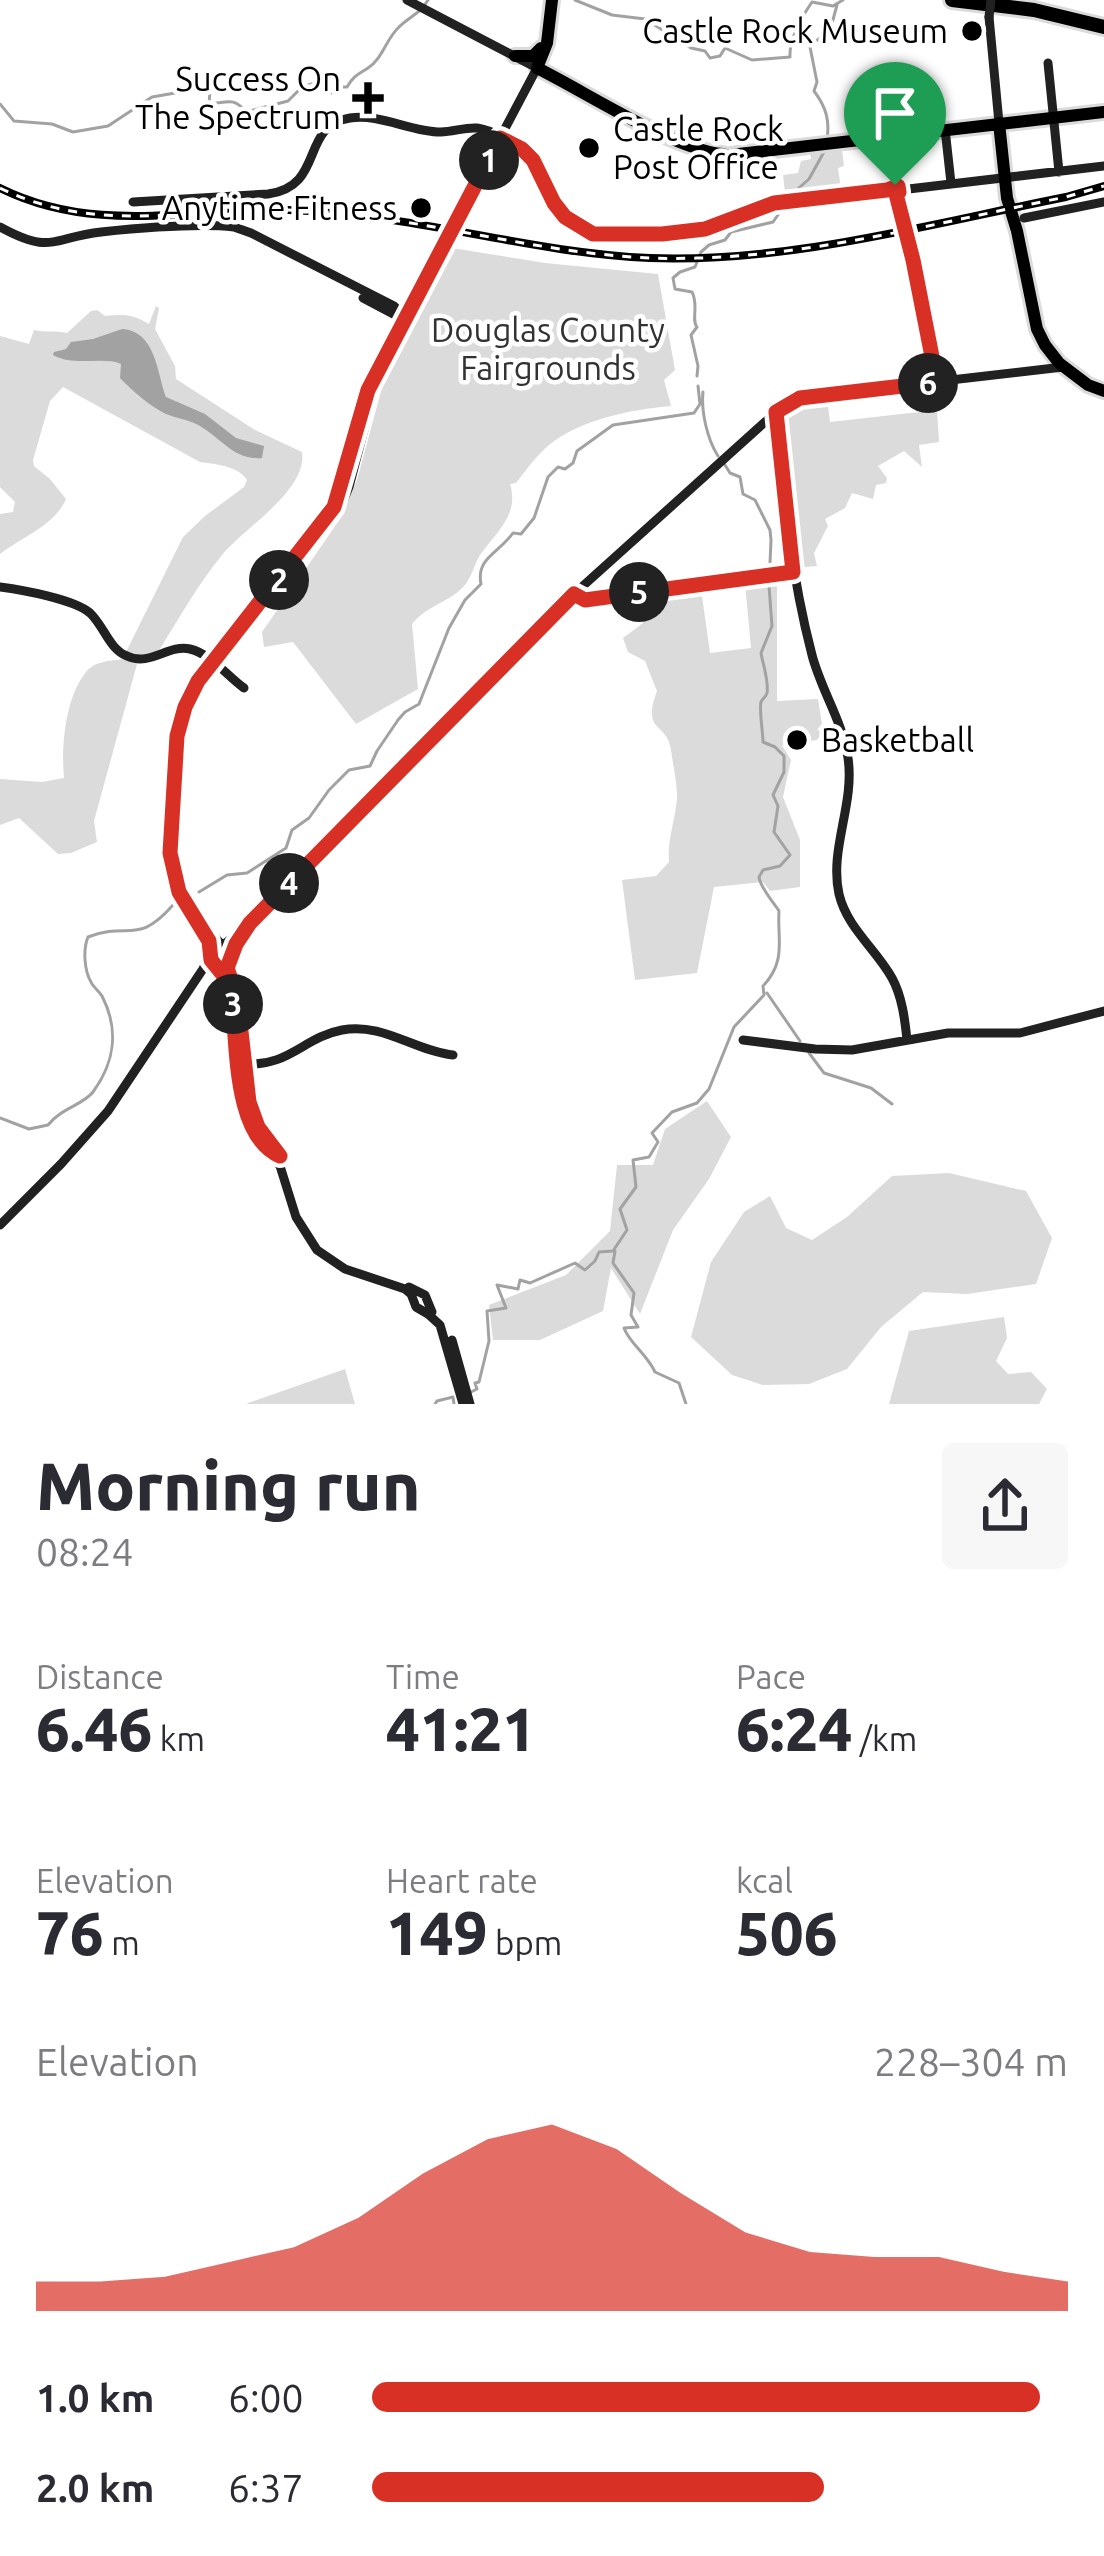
<!DOCTYPE html>
<html lang="en">
<head>
<meta charset="utf-8">
<style>
	:root { --surface:#fff; --page:#f7f7f7; --text:#2b2b33; --muted:#7c7c81; --accent:#d93025 }
	body { margin:0; font-family:Ubuntu,sans-serif; background:var(--page); color:var(--text); height:100vh; display:flex; flex-direction:column; font-size:45px; white-space:nowrap }
	* { box-sizing:border-box; margin:0 }
	p { font-size:39px; color:var(--muted) }
	.icon { flex:none; width:66px; height:66px; fill:none; stroke:currentColor; stroke-width:2; stroke-linecap:round; stroke-linejoin:round }
	.map { position:relative; height:1404px; overflow:hidden }
	.side { display:flex; flex-direction:column; background:var(--surface); flex:1 }
	.side>* { flex:none }
	.pin { position:absolute; display:grid; place-items:center; width:102px; height:102px; color:#fff; margin:-123px -51px; border-radius:50% 50% 50% 0; rotate:-45deg; box-shadow:0 0 12px #0007 }
	.pin .icon { rotate:45deg }
	.km { position:absolute; width:60px; height:60px; margin:-30px; border-radius:50%; background:#222; color:#fff; font-size:33px; line-height:60px; text-align:center }
	.round { display:grid; place-items:center; flex:none; width:126px; height:126px; border-radius:12px; background:var(--page) }
	.headline { display:flex; align-items:center; justify-content:space-between; height:204px; padding:0 36px }
	h1 { font-size:66px; font-weight:800; line-height:90px }
	.metrics { display:grid; grid-template-columns:repeat(3,1fr); gap:18px; height:204px; padding:12px 36px }
	.metrics div { display:grid; align-content:center }
	.metrics b { font-size:60px; font-weight:800 }
	.metrics small { font-size:33px; font-weight:400 }
	.metrics p { font-size:33px }
	.chart { height:336px; padding:24px 36px }
	.chart p { display:flex; justify-content:space-between }
	.chart svg { width:100%; height:216px; margin-top:12px; fill:var(--accent); opacity:.7 }
	ul { padding:0 36px; list-style:none; font-size:39px }
	li { display:grid; grid-template-columns:192px 144px 1fr; align-items:center; height:90px }
	li i { height:30px; border-radius:15px; background:var(--accent) }
	.map>svg:first-child { display:block }
	.green { fill:#dbdbdb }
	.water { fill:#a2a2a2 }
	.lines { fill:none; stroke-linecap:round; stroke-linejoin:round }
	.stream { stroke:#a2a2a2; stroke-width:3 }
	.primary-casing { stroke:#dbdbdb; stroke-width:18 }
	.highway-casing { stroke:#dbdbdb; stroke-width:20 }
	.secondary { stroke:#212121; stroke-width:9 }
	.primary { stroke:#000; stroke-width:12 }
	.highway { stroke:#000; stroke-width:14 }
	.rail-casing { stroke:#000; stroke-width:8 }
	.rail { stroke:#fff; stroke-width:3; stroke-dasharray:9; stroke-linecap:butt }
	.secondary-bridge { stroke:#212121; stroke-width:9 }
	.route-casing { stroke:#fff; stroke-width:24 }
	.route { stroke:#d93025; stroke-width:15 }
	.poi-dot { fill:#000; stroke:#fff; stroke-width:4.5 }
	.labels { text-anchor:middle; stroke-width:9; stroke-linejoin:round; paint-order:stroke }
	.poi-label { font-size:33px; fill:#000; stroke:#fff; text-anchor:end }
	.park-label { font-size:33px; fill:#323232; stroke:#fff }
</style>
</head>
<body>
<div class="map">
<svg width="1104" height="1404" viewBox="0 0 1104 1404">
	<rect width="100%" height="100%" fill="#fff"/>
	<!-- green -->
	<path class="green" d="M841,141l3,25 -6,2 4,28 -56,6 -3,-27 15,-2 3,-12 10,-2 -2,-15z
		M452,248l93,15 113,11 17,96 -11,10 7,26c-42,4 -89,13 -122,39 -13,11 -23,25 -33,38l-6,1c9,29 -11,46 -27,67 -10,12 -10,29 -24,40 -16,13 -33,16 -47,33l6,65 -62,35 -63,-82 -29,5 -2,-15 78,-113 17,-39 26,-96 30,-67z
		M156,306l3,2 -4,21 20,37 1,13 79,51 47,22c6,38 -58,76 -80,103 -24,29 -44,65 -64,97l-20,4 -12,-4 57,-115 22,-21 39,-29 3,-7c-9,-14 -31,-16 -47,-18l-137,-75 -13,14 -17,59 1,6 16,13 16,20c-11,26 -44,38 -66,55v-40l13,-2 2,-10 -15,-15v-151l29,8 5,-14c11,3 22,0 33,3l24,-22 6,-1 8,6c19,-2 28,-2 44,8z
		M827,398l3,24 107,-12 2,32 -20,3 3,22 -18,-16 -26,15 9,12 -1,5 -10,2 -3,14 -21,-6 -7,15 -20,11 3,7 -14,27 3,13 -21,2 -17,-150 3,-7 18,-10z
		M777,579v122l41,-2 4,25 -5,6 7,1 -7,9 -35,5 9,15 -8,37 17,43v47l-30,4 -7,-9 -49,5 -17,86 -62,7 -13,-100 34,-4 13,-14c-2,-25 7,-42 8,-65 0,-15 -4,-32 -6,-47 -4,-29 -30,-16 -14,-59l-12,-30 -17,-9 -5,-14 20,-15 -2,-27 60,-7 9,64 41,-5 -6,-65z
		M123,659l14,5 -43,157 3,21 -26,11 -13,1 -39,-36 -19,7v-46l42,3 22,-4c-3,-31 1,-80 22,-106 9,-11 24,-11 37,-13z
		M707,1101l24,36 -22,42 -36,51 -33,84 -29,-46 -8,43 -63,29h-47l-4,-35 77,-30 44,-44 7,-66h36l12,-36z
		M949,1173l77,18 26,47 -16,46 -69,10 -44,-2 -42,35 -34,42 -38,15 -46,1 -31,-10 -41,-38 20,-75 33,-50 26,-16 16,32 26,12 35,-23 45,-41z
		M1004,1317l3,21 -11,23 12,13 23,-2 16,17 -8,15h-150l20,-73z
		M345,1369l10,35h-108l1,-1z"/>
	<!-- water -->
	<path class="water" d="M122,329c34,2 35,44 44,68l39,17 31,24 28,8 -2,12c-30,3 -43,-24 -68,-35 -9,-4 -19,-5 -28,-9 -19,-10 -32,-22 -46,-36l1,-14c-18,-8 -47,3 -68,-9l1,-3 12,-3 5,-7 22,-3z"/>
	<g class="lines">
		<!-- stream -->
		<path class="stream" d="M575,0l37,15 33,4 46,29 14,3 5,7 10,-2 5,-8 27,12 38,-3c-1,-18 11,-39 22,-55l21,4 10,-6
			M0,104l14,17 38,3 21,8 35,-6 44,-29 52,-9 6,3 -1,13c18,-1 24,-8 37,8l42,-11 14,-14 13,-4 16,10 7,-6h9c7,-12 12,-13 21,-19 15,-10 18,-29 31,-41 11,-11 21,-13 29,-27
			M827,140c3,-20 -1,-33 -13,-49l3,-9 -7,-35 21,-20 6,-22
			M792,194l17,-15 16,-29
			M697,376l1,-10 -7,-31 6,-8c-6,-7 2,-22 -5,-35l-17,-3 -2,-11 7,-6 15,-5 6,-15 8,-7 16,-5 6,-8 42,-10 14,-20
			M703,392c-2,19 4,47 15,64
			M199,892l28,-17 20,-2 39,-25 6,-18 17,-12 20,-28 20,-20 21,-4 7,-15 21,-31 7,-8 14,-8 30,-76 16,-28 16,-16c-5,-26 17,-30 32,-51l8,1 13,-16 14,-41 10,-10 7,2 8,-6 4,-12 36,-26 81,-12 6,-9 -2,-18
			M767,993l33,48
			M809,1053l15,20 47,15 21,16
			M0,1118l29,11 19,-4c13,-17 35,-20 45,-33 22,-30 26,-63 9,-96 -3,-5 -9,-9 -11,-14 -7,-12 -8,-33 -3,-45 42,-16 49,9 85,-32
			M615,1251l-2,12 21,30 -3,22 7,12 -14,1c6,16 22,25 31,44l24,11 7,21
			M471,1392l6,-3 -2,-6 4,-1 10,-41 -2,-30 19,-3 -9,-23 21,4 2,-9 10,3 45,-20 10,7 10,-9 4,-9 14,-1 14,-21 -7,-21 16,-22 -3,-27 16,-3 9,-15 -6,-9 20,-21 25,-9 12,-14 25,-62 30,-32 -1,-9c24,-25 14,-48 16,-75 -6,-9 -19,-24 -20,-34l4,-7 17,-4 10,-11 -16,-23 4,-26 -5,-11 11,-23v-16l-9,-9 -12,-5c0,-9 -4,-33 -2,-40 1,-3 5,-5 6,-9 2,-12 -4,-28 -6,-40l11,-27 -3,-40 2,-46 -1,-10 -15,-30 -12,-6 -3,-17 -10,-4 -5,-8
			M435,1404l2,-3 16,-4 1,7"/>
		<defs>
			<path id="primary" d="M552,0l-5,43 -10,25c49,24 137,82 186,86
				M515,56h18l8,-8
				M999,123l8,75 10,33 20,98 8,16 14,18 29,22 16,6
				M730,155l374,-43"/>
			<path id="highway" d="M952,0l82,10 70,17"/>
		</defs>
		<!-- primary casing -->
		<use href="#primary" class="primary-casing"/>
		<!-- highway casing -->
		<use href="#highway" class="highway-casing"/>
		<!-- secondary -->
		<path class="secondary" d="M407,0l130,68 -82,155
			M989,17l10,106
			M1048,63l11,109
			M945,129l6,54
			M890,135l5,50
			M900,190l204,-24
			M896,194l17,65 24,123
			M133,202l135,-8c58,-8 31,-68 82,-76 29,-5 61,14 91,14 12,0 24,-5 36,-4 15,2 38,15 49,25 33,28 16,72 77,84 31,6 80,0 109,-11 20,-7 40,-19 61,-23 39,-7 79,-8 119,-13
			M1024,218l80,-16
			M0,227c51,28 51,11 101,5 39,-4 95,-9 133,-5l17,6 143,73 12,11
			M444,244l-76,146 -25,95 -12,27 -129,162 -14,26 -9,28 -10,103 1,22 9,39 30,49 2,19 10,10 10,21 16,123 11,23 22,29 16,51 21,33 28,19 60,20 6,5 5,13 12,7 12,11 23,79
			M363,298l36,19h7
			M776,412c7,82 15,163 36,243 9,35 31,67 36,103 7,46 -19,91 -9,136 8,34 37,55 53,84 10,18 13,42 15,62
			M339,511l10,-24 24,-92
			M0,587c22,3 74,12 90,26 14,13 19,36 37,43 23,11 41,-12 63,-7 21,5 37,27 54,39
			M574,594l11,6 208,-27
			M209,931l19,20 -1,17 4,9
			M222,946l28,-23 314,-320 221,-199 18,-7 260,-30
			M743,1040l72,9 37,1 96,-17h72l84,-22
			M244,1064c45,3 60,-27 98,-34 40,-8 73,21 111,25
			M0,1225l61,-61 47,-53 95,-142 6,-13
			M409,1287l16,8 7,17
			M452,1340l18,64"/>
		<!-- primary -->
		<use href="#primary" class="primary"/>
		<!-- highway -->
		<use href="#highway" class="highway"/>
		<defs>
			<path id="rail" d="M0,188c95,47 188,20 288,22 122,3 240,43 362,48 140,5 279,-34 416,-61l38,-11"/>
		</defs>
		<!-- rail casing -->
		<use href="#rail" class="rail-casing"/>
		<!-- rail -->
		<use href="#rail" class="rail"/>
		<!-- secondary-bridge -->
		<path class="secondary-bridge" d="M989,17l2,-17
			M444,244l11,-21"/>
	</g>
	<g class="lines">
		<defs>
			<path id="route" d="M500,138l22,11 11,11 21,43 11,14 28,17h69l43,-5 69,-26 113,-13 11,-4 1,6 -3,2 17,66 24,122 -137,16 -24,14 17,160 -208,28 -11,-6 -324,329 -14,21 -9,24 10,28 12,106 9,25 22,29c-49,-21 -42,-120 -49,-165l-7,-15 -13,-16 -2,-19 -30,-49 -9,-39 7,-117 8,-29 13,-26 136,-174 34,-117z"/>
		</defs>
		<!-- route casing -->
		<use href="#route" class="route-casing"/>
		<!-- route -->
		<use href="#route" class="route"/>
	</g>
	<!-- markers -->
	<g class="poi-dot">
		<circle cx="972" cy="31" r="12"/>
		<path d="M362 80h12v12h12v12h-12v12h-12v-12h-12v-12h12z"/>
		<circle cx="589" cy="148" r="12"/>
		<circle cx="421" cy="208" r="12"/>
		<circle cx="797" cy="740" r="12"/>
	</g>
	<g class="labels">
		<!-- poi labels -->
		<g class="poi-label">
			<text x="948" y="43">Castle Rock Museum</text>
			<text x="341" y="91">Success On<tspan x="341" dy="38">The Spectrum</tspan></text>
			<text x="613" y="141" text-anchor="start">Castle Rock<tspan x="613" dy="38">Post Office</tspan></text>
			<text x="397" y="220">Anytime Fitness</text>
			<text x="821" y="752" text-anchor="start">Basketball</text>
		</g>
		<!-- park labels -->
		<g class="park-label">
			<text x="548" y="342">Douglas County<tspan x="548" dy="38">Fairgrounds</tspan></text>
		</g>
	</g>
</svg>
<div class="pin" style="left:895px;top:185px;background:#1e9e55"><svg class="icon" aria-label="arrive" viewBox="0 0 24 24"><path d="M6 21V4h12l-3 4 3 4H6"/></svg></div>
<b class="km" style="left:489px;top:160px">1</b>
<b class="km" style="left:279px;top:580px">2</b>
<b class="km" style="left:233px;top:1004px">3</b>
<b class="km" style="left:289px;top:883px">4</b>
<b class="km" style="left:639px;top:592px">5</b>
<b class="km" style="left:928px;top:383px">6</b>
</div>
<section class="side">
<div class="headline"><div><h1>Morning run</h1><p>08:24</p></div><a class="round"><svg class="icon" aria-label="share" viewBox="0 0 24 24"><path d="M12 15V3M7 8l5-5 5 5M5 13v7h14v-7"/></svg></a></div>
<div class="metrics">
<div><p>Distance</p><b>6.46<small> km</small></b></div>
<div><p>Time</p><b>41:21</b></div>
<div><p>Pace</p><b>6:24<small> /km</small></b></div>
</div>
<div class="metrics">
<div><p>Elevation</p><b>76<small> m</small></b></div>
<div><p>Heart rate</p><b>149<small> bpm</small></b></div>
<div><p>kcal</p><b>506</b></div>
</div>
<div class="chart"><p><span>Elevation</span>228–304 m</p>
<svg viewBox="0 0 160 44" preserveAspectRatio="none"><path d="M0 44V38L10 38L20 37L30 34L40 31L50 25L60 16L70 9L80 6L90 11L100 20L110 28L120 32L130 33L140 33L150 36L160 38V44z"/></svg>
</div>
<ul>
<li><b>1.0 km</b>6:00<i style="width:96%"></i></li>
<li><b>2.0 km</b>6:37<i style="width:65%"></i></li>
</ul>
</section>
</body>
</html>
